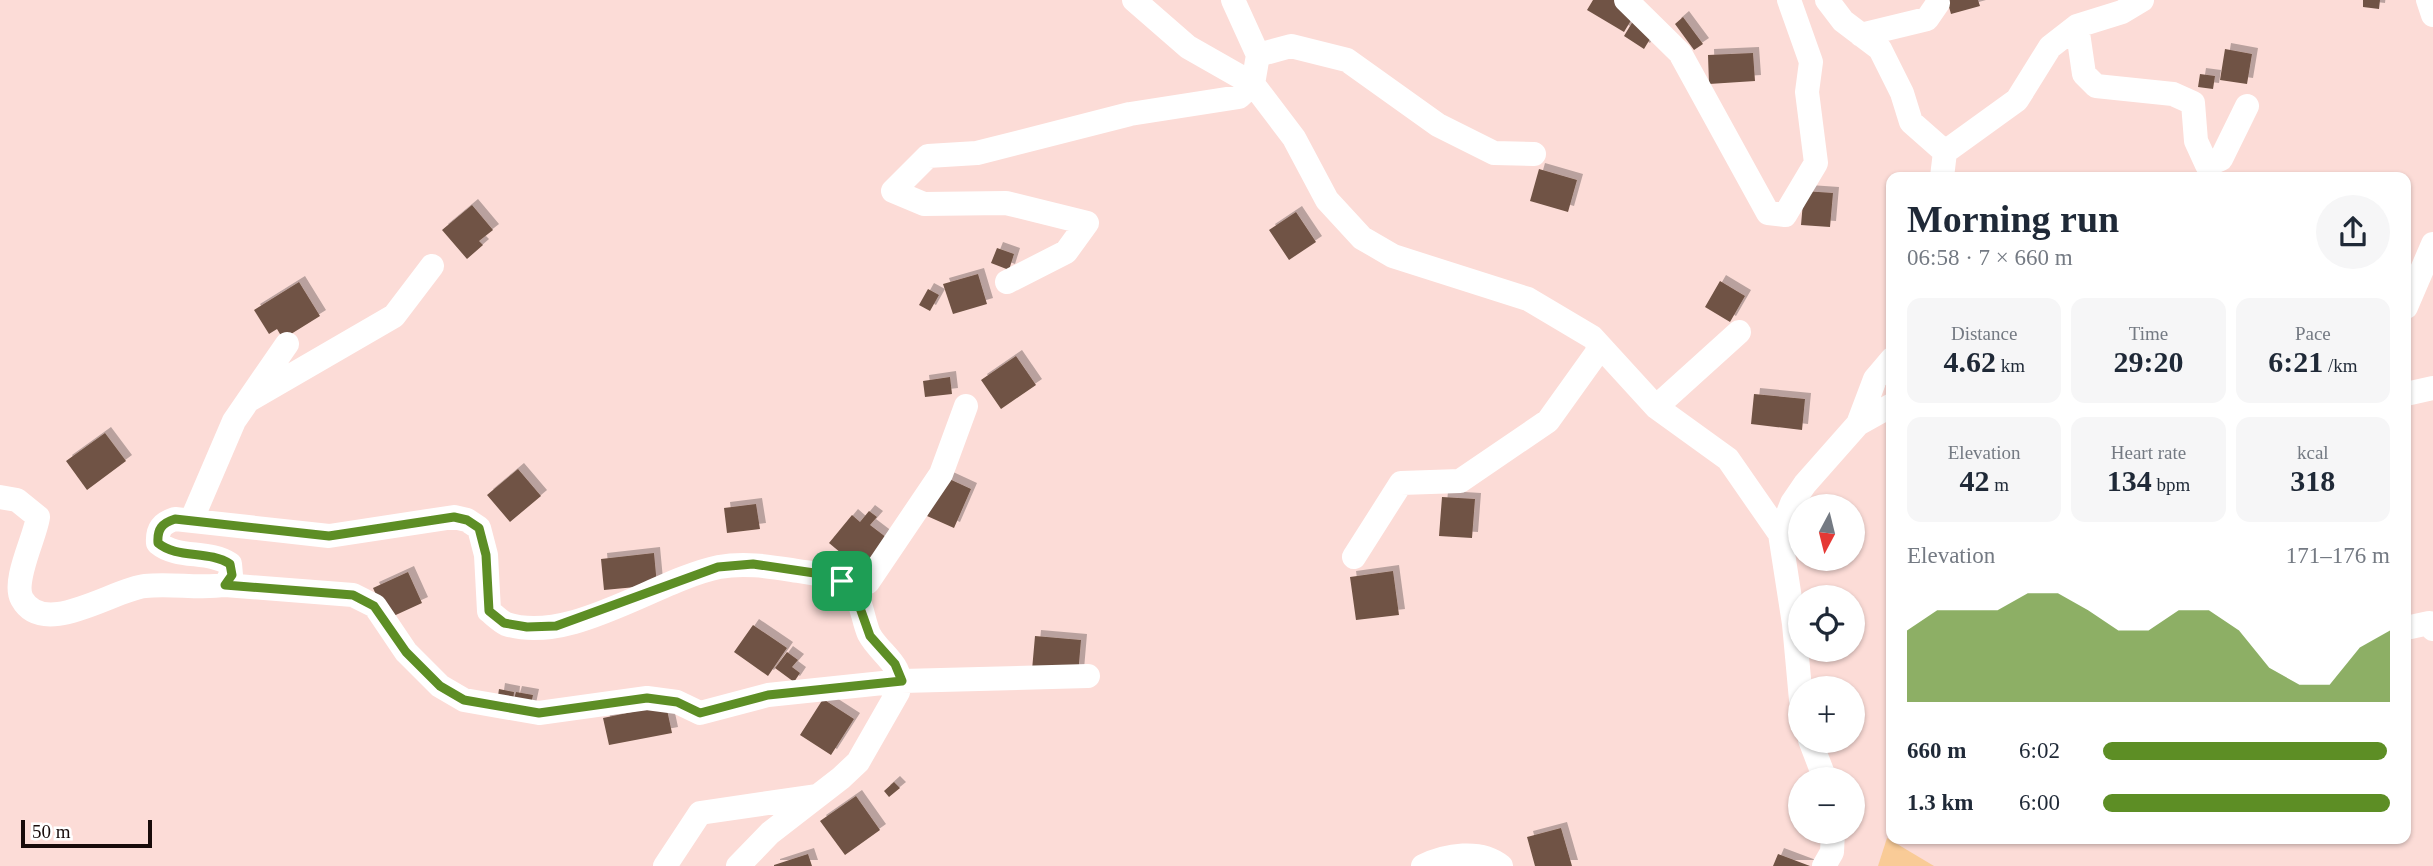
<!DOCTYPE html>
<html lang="en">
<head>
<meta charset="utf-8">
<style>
	:root { --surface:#fff; --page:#f6f6f7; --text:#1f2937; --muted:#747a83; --accent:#5d8e25 }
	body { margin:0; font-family:"Times New Roman",serif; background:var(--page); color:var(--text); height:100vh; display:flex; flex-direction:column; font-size:26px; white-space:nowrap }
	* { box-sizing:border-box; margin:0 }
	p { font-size:23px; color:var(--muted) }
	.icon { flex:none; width:38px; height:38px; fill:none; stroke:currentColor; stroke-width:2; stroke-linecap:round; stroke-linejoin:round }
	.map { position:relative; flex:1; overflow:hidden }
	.sheet { position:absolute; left:1886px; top:172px; width:525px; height:672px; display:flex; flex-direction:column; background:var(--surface); border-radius:14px; box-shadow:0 2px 5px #0004 }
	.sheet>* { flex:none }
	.needle { width:46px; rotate:187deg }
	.buttons { position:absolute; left:1788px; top:494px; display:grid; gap:14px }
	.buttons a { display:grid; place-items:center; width:77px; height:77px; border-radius:50%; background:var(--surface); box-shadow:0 2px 5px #0004; font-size:35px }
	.scale { position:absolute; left:21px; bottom:18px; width:131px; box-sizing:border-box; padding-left:7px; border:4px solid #180b0a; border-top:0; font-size:19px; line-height:24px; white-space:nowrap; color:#180b0a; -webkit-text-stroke:5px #fff; paint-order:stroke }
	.pin { position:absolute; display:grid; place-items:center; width:60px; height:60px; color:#fff; margin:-30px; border-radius:14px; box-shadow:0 4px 10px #0006 }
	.round { display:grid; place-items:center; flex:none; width:74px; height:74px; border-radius:37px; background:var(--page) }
	.headline { display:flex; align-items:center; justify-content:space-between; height:119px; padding:0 21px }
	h1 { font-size:38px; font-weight:800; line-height:52px }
	.metrics { display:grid; grid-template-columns:repeat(3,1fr); gap:10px; height:119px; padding:7px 21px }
	.metrics div { display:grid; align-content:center; border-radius:14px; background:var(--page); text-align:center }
	.metrics b { font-size:30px; font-weight:800 }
	.metrics small { font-size:19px; font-weight:400 }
	.metrics p { font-size:19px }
	.chart { height:196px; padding:14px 21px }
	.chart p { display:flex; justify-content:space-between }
	.chart svg { width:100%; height:126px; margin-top:7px; fill:var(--accent); opacity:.7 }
	ul { padding:0 21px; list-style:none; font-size:23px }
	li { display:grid; grid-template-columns:112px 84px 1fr; align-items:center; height:52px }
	li i { height:18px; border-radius:9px; background:var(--accent) }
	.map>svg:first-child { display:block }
	.green { fill:#f9cb97 }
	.building { fill:#705344; filter:url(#shadow) }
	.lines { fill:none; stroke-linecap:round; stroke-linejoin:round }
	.minor { stroke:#fff; stroke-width:24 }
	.route-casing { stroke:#fff; stroke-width:14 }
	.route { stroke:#5d8e25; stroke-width:9 }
</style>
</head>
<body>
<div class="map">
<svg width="2433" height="866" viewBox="0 0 2433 866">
	<defs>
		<filter id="shadow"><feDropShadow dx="6" dy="-6" stdDeviation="0" flood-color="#0004"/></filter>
	</defs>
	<rect width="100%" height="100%" fill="#fcdcd7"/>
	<!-- green -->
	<path class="green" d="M1887,838l47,28h-56z"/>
	<!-- building -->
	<path class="building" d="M1593,0h29l11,17 -9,15 -37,-22z
		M1947,0h31l2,6 -29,8z
		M2363,0h17l-1,9 -16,-2z
		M1683,17l20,27 -9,6 -19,-26z
		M1633,21l20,13 -9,15 -20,-13z
		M2225,49l27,5 -5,30 -27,-4z
		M1753,53l2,28 -46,3 -1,-29z
		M2200,74l15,2 -2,13 -15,-2z
		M1539,169l38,11 -9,32 -38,-11z
		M1804,191l29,2 -3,34 -29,-2z
		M472,205l21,25 -14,11 4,4 -16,14 -25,-29z
		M1296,212l20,30 -27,18 -20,-30z
		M997,248l17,6 -5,16 -18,-7z
		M978,274l9,30 -34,10 -10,-30z
		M1720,281l25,15 -15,26 -25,-15z
		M299,282l21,34 -37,23 -6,-10 -8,5 -15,-24z
		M928,289l11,6 -9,16 -11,-6z
		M1016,356l20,29 -35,24 -20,-29z
		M950,377l2,17 -27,3 -2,-16z
		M1754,394l51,5 -3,31 -51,-6z
		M105,433l21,28 -39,29 -21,-29z
		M518,469l23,27 -31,26 -23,-27z
		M945,477l26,12 -17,39 -27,-12z
		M1442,497l33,2 -3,39 -33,-2z
		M756,504l4,25 -33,4 -3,-25z
		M869,511l8,6 -7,8 21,16 -26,32 -36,-30 23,-28 8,7z
		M654,553l3,32 -53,5 -3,-31z
		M1393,571l6,44 -43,5 -6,-43z
		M408,572l14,31 -35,16 -14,-31z
		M753,625l34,23 -19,28 -34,-24z
		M1035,636l46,4 -3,35 -46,-5z
		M787,652l11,8 -6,7 8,6 -6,9 -19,-14z
		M499,689l15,3 -1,10 3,-10 17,3 -3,14 -33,-6z
		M823,699l31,20 -23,36 -31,-20z
		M666,705l6,28 -63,12 -6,-27z
		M894,782l6,6 -11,9 -5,-6z
		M856,796l24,34 -35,25 -25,-34z
		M1561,828l11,38h-37l-8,-29z
		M808,854l4,12h-38v-1z
		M1778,854l32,12h-37z"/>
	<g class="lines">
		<!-- minor -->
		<path class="minor" d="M1134,0l54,47 65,37 41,54 33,62 35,38 31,18 135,43 64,38 64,70 72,52 52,75
			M1626,0l54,53 88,160 17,2 31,-52 -9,-71 4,-30 -22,-62
			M1827,0l16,21 37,28 22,44 9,29 34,30 -3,25
			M2428,0l5,15
			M2077,26l7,48 12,12 77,8 20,9 3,38 11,24 14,-6 26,-53
			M1861,35l66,-16 11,-16
			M1258,55l33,-9 56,14 91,65 56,28 40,1
			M1945,152l72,-52 33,-53 27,-21 45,-14 20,-12
			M1007,282l59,-30 21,-29 -81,-20 -82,1 -31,-13 35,-35 49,-3 153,-39 109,-17 14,-13 5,-29 -25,-55
			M2406,307l27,-63
			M2406,394l27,-6
			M249,400l145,-84 38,-50
			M1656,407l83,-75
			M1858,424l17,-45 17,-20
			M0,497l17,3 21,17c-3,21 -26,64 -16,82 22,40 92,-10 123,-13 27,-3 54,3 80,-1l6,-10 -1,-11c-21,-14 -53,-5 -72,-21 -1,-14 4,-20 17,-24l154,17 125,-19 13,3 12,8 7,27 3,56c5,4 11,10 17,13 65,21 150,-44 213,-57 27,-5 53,0 79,4 19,3 40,4 54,19 10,10 11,31 17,44 11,21 37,31 29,58l-40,70 -17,16 -71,55 -32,33
			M192,519l42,-98 53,-77
			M1354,557l47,-74 59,-2 88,-60 53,-74
			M842,581l26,1 73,-108 25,-68
			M225,585l128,10 22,11 31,46 34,34 24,14 75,13 108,-15 30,4 23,11 68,-18 134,-14 186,-5
			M2406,628l23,-5 4,6
			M1801,700l-7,-76 -14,-90 12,-31 13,-19 53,-60 34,-19
			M1810,740l15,39
			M665,866l35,-53 116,-17
			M1423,866c23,-11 57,-17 78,0
			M1824,866l8,-14 1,-21"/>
	</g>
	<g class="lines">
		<defs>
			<path id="route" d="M454,517l13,3 12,8 7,27 3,56 15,12 23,4 29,-1 162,-59 35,-3 68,10 21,7 12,10 16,45 25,28 7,17 -134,14 -68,18 -23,-11 -30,-4 -108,15 -75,-13 -24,-14 -34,-34 -32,-46 -21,-11 -128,-10 7,-10 -2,-11c-21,-14 -53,-5 -72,-21 -1,-14 4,-20 17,-24l154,17z"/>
		</defs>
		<!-- route casing -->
		<use href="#route" class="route-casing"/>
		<!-- route -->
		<use href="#route" class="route"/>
	</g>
</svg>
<div class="buttons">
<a><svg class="needle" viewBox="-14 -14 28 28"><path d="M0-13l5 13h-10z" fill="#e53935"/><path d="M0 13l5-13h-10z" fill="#747a83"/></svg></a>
<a><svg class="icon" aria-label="locate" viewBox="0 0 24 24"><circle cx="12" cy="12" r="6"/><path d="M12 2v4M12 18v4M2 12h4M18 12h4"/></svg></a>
<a>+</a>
<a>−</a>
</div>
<div class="scale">50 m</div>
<div class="pin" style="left:842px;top:581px;background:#1e9e55"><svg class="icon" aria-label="arrive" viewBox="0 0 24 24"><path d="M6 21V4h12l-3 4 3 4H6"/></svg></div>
<section class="sheet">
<div class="headline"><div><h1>Morning run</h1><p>06:58 · 7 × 660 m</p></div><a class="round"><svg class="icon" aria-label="share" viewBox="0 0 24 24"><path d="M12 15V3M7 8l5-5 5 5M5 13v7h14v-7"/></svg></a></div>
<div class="metrics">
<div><p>Distance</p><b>4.62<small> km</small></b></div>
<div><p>Time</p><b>29:20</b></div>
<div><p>Pace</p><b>6:21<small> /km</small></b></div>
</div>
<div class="metrics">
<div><p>Elevation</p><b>42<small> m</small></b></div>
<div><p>Heart rate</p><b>134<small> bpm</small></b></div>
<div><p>kcal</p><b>318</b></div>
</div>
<div class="chart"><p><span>Elevation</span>171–176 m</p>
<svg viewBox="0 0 160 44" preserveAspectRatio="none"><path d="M0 44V19L10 12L20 12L30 12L40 6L50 6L60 12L70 19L80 19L90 12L100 12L110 19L120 32L130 38L140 38L150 25L160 19V44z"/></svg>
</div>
<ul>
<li><b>660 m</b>6:02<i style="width:99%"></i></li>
<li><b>1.3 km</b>6:00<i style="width:100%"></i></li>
</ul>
</section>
</div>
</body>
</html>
